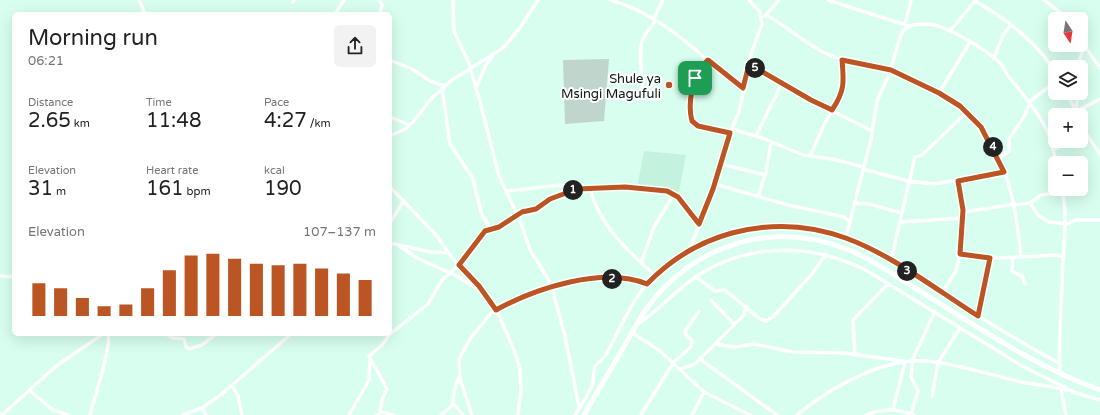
<!DOCTYPE html>
<html lang="en">
<head>
<meta charset="utf-8">
<style>
	:root { --surface:#fff; --page:#f2f2f2; --text:#222; --muted:#767676; --accent:#bb5624 }
	body { margin:0; font-family:"Varela Round",sans-serif; background:var(--page); color:var(--text); height:100vh; display:flex; flex-direction:column; font-size:15px; white-space:nowrap }
	* { box-sizing:border-box; margin:0 }
	p { font-size:13px; color:var(--muted) }
	.icon { flex:none; width:22px; height:22px; fill:none; stroke:currentColor; stroke-width:2; stroke-linecap:round; stroke-linejoin:round }
	.map { position:relative; flex:1; overflow:hidden }
	.panel { position:absolute; left:12px; top:12px; width:380px; height:324px; display:flex; flex-direction:column; background:var(--surface); border-radius:6px; box-shadow:0 4px 16px #0002 }
	.panel>* { flex:none }
	.needle { width:26px; rotate:168deg }
	.buttons { position:absolute; left:1048px; top:12px; display:grid; gap:8px }
	.buttons a { display:grid; place-items:center; width:40px; height:40px; border-radius:6px; background:var(--surface); box-shadow:0 4px 16px #0002; font-size:20px }
	.pin { position:absolute; display:grid; place-items:center; width:34px; height:34px; color:#fff; margin:-17px; border-radius:8px; box-shadow:0 2px 6px #0006 }
	.km { position:absolute; width:20px; height:20px; margin:-10px; border-radius:50%; background:#222; color:#fff; font-size:11px; line-height:20px; text-align:center }
	.round { display:grid; place-items:center; flex:none; width:42px; height:42px; border-radius:6px; background:var(--page) }
	.overview { display:flex; align-items:center; justify-content:space-between; height:68px; padding:0 16px }
	h1 { font-size:22px; font-weight:600; line-height:30px }
	.metrics { display:grid; grid-template-columns:repeat(3,1fr); gap:6px; height:68px; padding:4px 16px }
	.metrics div { display:grid; align-content:center }
	.metrics b { font-size:20px; font-weight:600 }
	.metrics small { font-size:11px; font-weight:400 }
	.metrics p { font-size:11px }
	.chart { height:112px; padding:8px 16px }
	.chart p { display:flex; justify-content:space-between }
	.chart svg { width:100%; height:72px; margin-top:4px; stroke:var(--accent); stroke-width:6 }
	.map>svg:first-child { display:block }
	.built { fill:#c3f3df }
	.green { fill:#c0d6cd }
	.lines { fill:none; stroke-linecap:round; stroke-linejoin:round }
	.minor { stroke:#fff; stroke-width:3.5 }
	.secondary { stroke:#fff; stroke-width:5 }
	.route-casing { stroke:#fff; stroke-width:8 }
	.route { stroke:#bb5624; stroke-width:5 }
	.poi-dot { fill:#bb5624; stroke:#fff; stroke-width:1.5 }
	.labels { text-anchor:middle; stroke-width:4; stroke-linejoin:round; paint-order:stroke }
	.poi-label { font-size:13px; fill:#0a1813; stroke:#fff; text-anchor:end }
</style>
</head>
<body>
<div class="map">
<svg width="1100" height="415" viewBox="0 0 1100 415">
	<rect width="100%" height="100%" fill="#d7feee"/>
	<!-- built -->
	<path class="built" d="M644,151l42,4 -7,37 -42,-4z"/>
	<!-- green -->
	<path class="green" d="M609,59l-5,62 -39,3 -2,-64z"/>
	<g class="lines">
		<!-- minor -->
		<path class="minor" d="M139,0l6,14
			M379,0l3,5 -2,9
			M453,0l1,31 16,35 12,43 17,67 22,47 9,27 17,27 6,15 12,44 14,71
			M610,0c37,10 65,32 94,57 12,11 26,20 39,31
			M828,0l81,26
			M1044,0l25,19
			M975,1c27,15 66,44 80,72
			M293,2l1,-2
			M335,14l9,-14
			M766,15c23,12 42,32 66,41 19,8 40,8 59,15 24,8 64,27 81,45 35,36 45,94 49,141
			M765,16l14,-16
			M654,18l9,-18
			M905,25l6,-25
			M950,31l25,-30
			M1081,32l5,16 14,20
			M994,58l9,-23 7,-9
			M390,60l22,9 18,12 15,5
			M708,60c-15,12 -21,43 -16,61l7,5 31,7
			M749,64l62,36 61,31
			M1073,67l6,-6 6,-16
			M1081,67v15
			M642,87c0,-13 -4,-38 1,-48 3,-7 9,-13 13,-19
			M442,88l8,56 22,33 10,38 6,9v6
			M476,88l10,-23 6,-8
			M939,93l31,-51
			M1066,93l12,21
			M1029,102l26,-20
			M1076,110l2,-17
			M1078,115l3,-6 19,-10
			M390,117l20,8
			M1081,126l19,28
			M732,129l33,10 38,16 29,4 32,8
			M390,136l15,-7 8,-7 18,-23 21,-19 51,-32 16,-19 19,-29
			M756,136l26,-53
			M1053,150l18,-9
			M810,156l15,-33 17,-29 2,-11 -2,-23
			M998,159l11,-8v-12l15,-22 6,-14
			M721,164l44,11
			M863,169l45,12 26,3 70,-12
			M958,181l5,29 2,2 49,-8
			M715,184l73,21 56,12 6,5
			M390,187l46,48 17,24 26,27 19,27 16,37 6,19 1,20 -3,26
			M590,189c11,39 37,60 65,87
			M507,191l53,-6 23,4 42,-2 27,1 22,6 11,11 14,19
			M758,196l8,-24 5,-30
			M855,203l14,1 33,9
			M1030,203l11,-8 22,-3
			M1014,205l16,-2 8,12 11,7 18,2 9,-4h24
			M900,222l62,-4
			M390,223l13,-21
			M846,237l25,-98 6,-38 12,-26 12,-41c6,-10 16,-10 27,-10 18,1 59,26 72,39 4,4 6,11 10,15 13,17 28,33 37,53 5,10 7,21 9,32
			M390,243l40,9 19,1
			M399,246l18,12 40,18 28,18
			M689,251l24,-62 15,-51 11,-26 13,-61 10,-27 -2,-12 -11,-12
			M960,254l40,4 56,-3 8,2
			M1013,258l-1,13 10,5 3,8
			M891,260l24,-103 7,-2 45,-43
			M641,263l13,-36 20,-33
			M0,276l14,1
			M696,277l19,14 10,-1 35,29 6,2 7,-4 39,-43 14,-20
			M942,293l14,-22 4,-17 3,-44
			M711,300l23,24
			M496,310c35,-19 69,-30 109,-31 15,0 28,-1 42,5
			M978,316l13,-58
			M638,324c21,-14 38,-34 59,-48 52,-34 118,-33 172,-4l155,95 50,25
			M631,332l28,18 45,42 46,23
			M166,334l7,4 11,1 2,8 3,2 13,-4 14,-11
			M390,334l38,-30 14,-24 20,-18 23,-31 14,-4 21,-13 15,-5 15,-10 27,-10
			M715,344l19,3 20,-3 39,8 51,1 59,8
			M855,355l-2,-35 35,-36
			M700,359l77,56
			M912,361l23,-50
			M680,369l15,-5 49,-49 2,-8
			M1060,374c-2,-36 2,-78 3,-115 2,-24 4,-46 -1,-70
			M459,377l-5,14 -1,12 10,12
			M232,385l6,11 4,19
			M1061,389l5,26
			M29,390l24,20 15,5
			M1073,392l27,8
			M932,396l6,-33 22,-35
			M202,408l4,7
			M893,409l12,-47
			M380,412l2,-12 5,-11 -18,-33 13,-11 8,-11
			M911,414l7,-23 -7,-14 2,-16
			M2,415l54,-49 47,-32
			M90,415c4,-16 22,-69 18,-81
			M183,415l19,-7 21,-15 68,-59
			M349,415l20,-35 1,-20
			M377,415l5,-3 12,3
			M441,415l13,-11
			M472,415l-12,-36 -1,-20 11,-20 25,-31
			M575,415c6,-10 14,-21 18,-32 1,-5 0,-11 2,-16 2,-4 7,-7 10,-11 13,-22 22,-47 38,-67 20,-24 47,-41 76,-52 95,-33 152,10 228,59 37,24 74,47 112,67
			M641,415l32,-52 18,-16 1,-6 -6,-6 -1,-4 14,-20
			M692,415l12,-23
			M797,415c28,-24 76,-51 114,-54 35,-2 76,14 111,21 15,3 30,4 45,8
			M866,415c19,-7 30,-6 48,0"/>
		<!-- secondary -->
		<path class="secondary" d="M584,415l60,-103c48,-68 128,-93 205,-62 24,10 45,25 66,38 60,37 118,78 185,102"/>
	</g>
	<g class="lines">
		<defs>
			<path id="route" d="M708,60l35,28 6,-24 62,36 21,10c13,-19 12,-28 10,-50l49,10 48,23 21,13 21,21 23,45 -46,9 5,29 -3,44 30,4 -12,58c-80,-51 -144,-110 -246,-83 -33,9 -61,26 -85,51 -44,-18 -111,4 -151,26l-17,-24 -20,-21 26,-34 14,-4 23,-15 14,-3 14,-10 27,-10 48,-2 42,4 11,6 21,27 14,-35 17,-56 -32,-7 -6,-5c-5,-18 1,-49 16,-61z"/>
		</defs>
		<!-- route casing -->
		<use href="#route" class="route-casing"/>
		<!-- route -->
		<use href="#route" class="route"/>
	</g>
	<!-- markers -->
	<circle class="poi-dot" cx="669" cy="85" r="4"/>
	<g class="labels">
		<!-- poi labels -->
		<g class="poi-label">
			<text x="661" y="83">Shule ya<tspan x="661" dy="15">Msingi Magufuli</tspan></text>
		</g>
	</g>
</svg>
<div class="buttons">
<a><svg class="needle" viewBox="-14 -14 28 28"><path d="M0-13l5 13h-10z" fill="#e53935"/><path d="M0 13l5-13h-10z" fill="#767676"/></svg></a>
<a><svg class="icon" aria-label="layers" viewBox="0 0 24 24"><path d="M12 4l9 5-9 5-9-5zM3 14l9 5 9-5"/></svg></a>
<a>+</a>
<a>−</a>
</div>
<div class="pin" style="left:695px;top:78px;background:#1e9e55"><svg class="icon" aria-label="arrive" viewBox="0 0 24 24"><path d="M6 21V4h12l-3 4 3 4H6"/></svg></div>
<b class="km" style="left:573px;top:190px">1</b>
<b class="km" style="left:612px;top:279px">2</b>
<b class="km" style="left:907px;top:271px">3</b>
<b class="km" style="left:993px;top:147px">4</b>
<b class="km" style="left:755px;top:68px">5</b>
<section class="panel">
<div class="overview"><div><h1>Morning run</h1><p>06:21</p></div><a class="round"><svg class="icon" aria-label="share" viewBox="0 0 24 24"><path d="M12 15V3M7 8l5-5 5 5M5 13v7h14v-7"/></svg></a></div>
<div class="metrics">
<div><p>Distance</p><b>2.65<small> km</small></b></div>
<div><p>Time</p><b>11:48</b></div>
<div><p>Pace</p><b>4:27<small> /km</small></b></div>
</div>
<div class="metrics">
<div><p>Elevation</p><b>31<small> m</small></b></div>
<div><p>Heart rate</p><b>161<small> bpm</small></b></div>
<div><p>kcal</p><b>190</b></div>
</div>
<div class="chart"><p><span>Elevation</span>107–137 m</p>
<svg viewBox="0 0 160 44" preserveAspectRatio="none"><path d="M5 44V24M15 44V27M25 44V33M35 44V38M45 44V37M55 44V27M65 44V16M75 44V7M85 44V6M95 44V9M105 44V12M115 44V13M125 44V12M135 44V15M145 44V18M155 44V22"/></svg>
</div>
</section>
</div>
</body>
</html>
